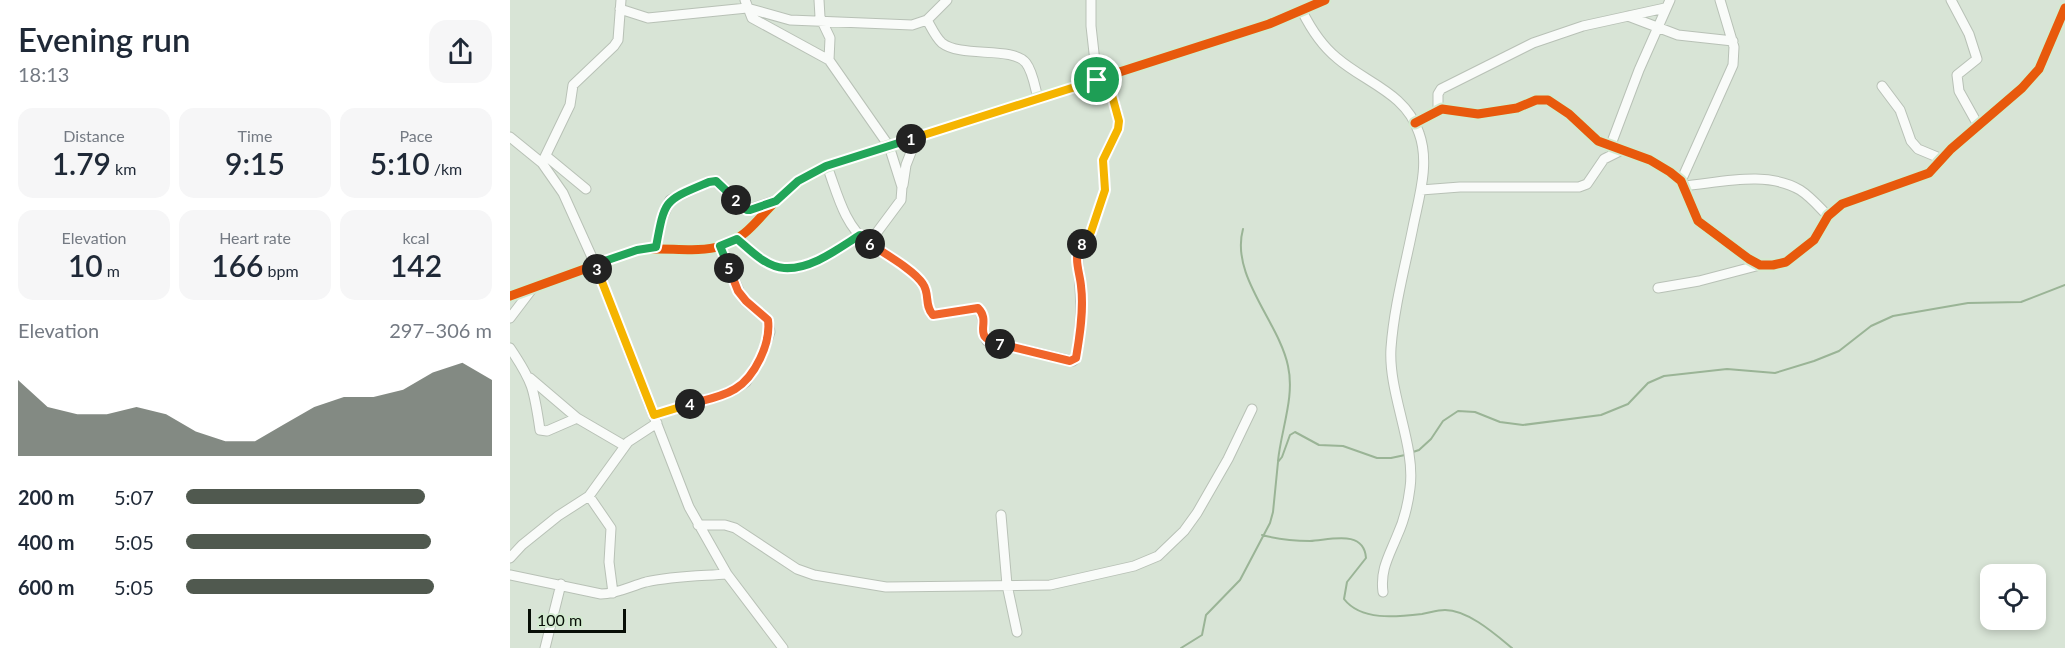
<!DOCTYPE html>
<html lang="en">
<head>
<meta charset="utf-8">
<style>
	:root { --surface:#fff; --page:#f6f6f7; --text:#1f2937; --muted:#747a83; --accent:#50594f }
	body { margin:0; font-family:Lato,sans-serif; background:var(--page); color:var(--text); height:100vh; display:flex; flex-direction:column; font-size:22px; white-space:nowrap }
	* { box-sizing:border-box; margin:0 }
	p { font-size:20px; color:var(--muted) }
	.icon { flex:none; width:33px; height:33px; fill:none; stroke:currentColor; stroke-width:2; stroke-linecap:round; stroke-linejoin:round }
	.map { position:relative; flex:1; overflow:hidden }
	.panel { display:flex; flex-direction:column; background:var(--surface); width:510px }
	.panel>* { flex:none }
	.buttons { position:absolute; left:1470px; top:564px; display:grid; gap:12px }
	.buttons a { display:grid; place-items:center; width:66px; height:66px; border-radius:12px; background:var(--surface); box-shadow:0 3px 9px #0003; font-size:30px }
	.scale { position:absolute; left:18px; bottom:15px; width:98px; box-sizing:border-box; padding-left:6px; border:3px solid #070e06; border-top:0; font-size:16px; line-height:21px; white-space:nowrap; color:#070e06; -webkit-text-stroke:4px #d3ead0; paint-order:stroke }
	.pin { position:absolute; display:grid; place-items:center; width:51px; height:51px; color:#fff; margin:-26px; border:3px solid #fff; border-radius:50%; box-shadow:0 2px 6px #0007 }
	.km { position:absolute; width:30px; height:30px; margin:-15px; border-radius:50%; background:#222; color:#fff; font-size:16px; line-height:30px; text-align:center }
	.round { display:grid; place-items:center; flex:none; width:63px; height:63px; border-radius:18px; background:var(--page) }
	.headline { display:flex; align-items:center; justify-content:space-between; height:102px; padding:0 18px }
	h1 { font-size:33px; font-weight:600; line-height:45px }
	.figures { display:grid; grid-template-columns:repeat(3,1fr); gap:9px; height:102px; padding:6px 18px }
	.figures div { display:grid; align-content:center; border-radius:15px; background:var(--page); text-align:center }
	.figures b { font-size:30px; font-weight:600 }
	.figures small { font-size:16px; font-weight:400 }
	.figures p { font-size:16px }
	.chart { height:168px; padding:12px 18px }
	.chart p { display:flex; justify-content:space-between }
	.chart svg { width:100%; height:108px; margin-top:6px; fill:var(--accent); opacity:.7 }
	ul { padding:0 18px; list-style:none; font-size:20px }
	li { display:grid; grid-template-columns:96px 72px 1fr; align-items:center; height:45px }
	li i { height:15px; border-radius:8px; background:var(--accent) }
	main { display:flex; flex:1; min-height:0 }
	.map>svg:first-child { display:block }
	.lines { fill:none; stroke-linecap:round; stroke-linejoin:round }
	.stream { stroke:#9ab496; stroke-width:2 }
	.minor-casing { stroke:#b8c1b6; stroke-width:11 }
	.minor { stroke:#f9fbf9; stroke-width:9 }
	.cycleway-casing { stroke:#d3ead0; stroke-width:13 }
	.cycleway { stroke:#e8590c; stroke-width:9 }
	.split-1-casing { stroke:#fff; stroke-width:12 }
	.split-2-casing { stroke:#fff; stroke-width:12 }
	.split-3-casing { stroke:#fff; stroke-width:12 }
	.split-4-casing { stroke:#fff; stroke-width:12 }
	.split-5-casing { stroke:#fff; stroke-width:12 }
	.split-6-casing { stroke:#fff; stroke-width:12 }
	.split-7-casing { stroke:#fff; stroke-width:12 }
	.split-8-casing { stroke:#fff; stroke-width:12 }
	.split-9-casing { stroke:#fff; stroke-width:12 }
	.split-1 { stroke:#f5b400; stroke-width:8 }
	.split-2 { stroke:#22a559; stroke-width:8 }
	.split-3 { stroke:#22a559; stroke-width:8 }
	.split-4 { stroke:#f5b400; stroke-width:8 }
	.split-5 { stroke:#f0652b; stroke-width:8 }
	.split-6 { stroke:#22a559; stroke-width:8 }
	.split-7 { stroke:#f0652b; stroke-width:8 }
	.split-8 { stroke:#f0652b; stroke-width:8 }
	.split-9 { stroke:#f5b400; stroke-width:8 }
</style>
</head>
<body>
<main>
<section class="panel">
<div class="headline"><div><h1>Evening run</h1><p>18:13</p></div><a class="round"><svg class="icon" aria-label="share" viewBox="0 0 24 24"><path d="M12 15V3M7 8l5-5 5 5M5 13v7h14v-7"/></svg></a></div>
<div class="figures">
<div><p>Distance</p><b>1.79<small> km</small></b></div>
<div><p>Time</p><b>9:15</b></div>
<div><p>Pace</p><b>5:10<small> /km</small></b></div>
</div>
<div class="figures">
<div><p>Elevation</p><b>10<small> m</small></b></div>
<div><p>Heart rate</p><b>166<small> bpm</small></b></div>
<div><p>kcal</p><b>142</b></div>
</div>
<div class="chart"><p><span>Elevation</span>297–306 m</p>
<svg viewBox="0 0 160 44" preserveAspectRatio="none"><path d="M0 44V13L10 24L20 27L30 27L40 24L50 27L60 34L70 38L80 38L90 31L100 24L110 20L120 20L130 17L140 10L150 6L160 13V44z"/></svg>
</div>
<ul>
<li><b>200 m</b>5:07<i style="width:78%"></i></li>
<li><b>400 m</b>5:05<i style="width:80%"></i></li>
<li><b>600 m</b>5:05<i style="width:81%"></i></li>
</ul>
</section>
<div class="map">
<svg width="1555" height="648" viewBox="0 0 1555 648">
	<rect width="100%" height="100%" fill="#d8e4d6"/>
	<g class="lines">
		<!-- stream -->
		<path class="stream" d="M733,229c-13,47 36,93 45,137 7,31 -7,64 -10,95
			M900,453l9,-3 12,-11 12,-18 15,-10 17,1 25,10 23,3 78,-10 27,-11 20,-21 16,-7 63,-7 48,4 39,-12 25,-10 32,-25 22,-10 75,-13 53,-1 44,-17
			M752,535c15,4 33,6 48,6 20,-1 54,-12 56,17l-19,24 -3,17c17,22 52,18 78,15 7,-1 15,-4 23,-4 23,0 50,24 67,38
			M671,648l21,-13 4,-20 34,-35 30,-57 3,-11 5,-50 4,-5 8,-22 5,-3 24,13 24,1 34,12h14l14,-3"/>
		<defs>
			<path id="minor" d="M235,0l7,18 77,42
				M309,0l1,17 10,21 -1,22 60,86 13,41 -1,13 -32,43
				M581,0v26l6,54
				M1441,0l18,34 8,25 -20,16 2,16 19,34
				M110,9l28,9 99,-10 43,12 122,5 15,-5 20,-20
				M792,11c9,18 19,34 35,47 29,25 69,35 82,75 11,30 0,64 -6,94 -8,40 -19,80 -22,121 -3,45 25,98 19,140 -2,16 -6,33 -13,48 -8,20 -17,34 -14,56
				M1118,16l50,19 55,6
				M417,20c4,7 9,18 15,23 19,15 71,3 84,20 7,9 9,25 12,35
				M1372,86l18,24 11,31 7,8 24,10
				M928,110v-16l3,-5 92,-46 50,-17 82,-18
				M905,123l27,-14 36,5 39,-6 19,-8h12l21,14 29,27 52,19 20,12 11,9 17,40 51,38 11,6h13l13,-3 28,-22 14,-24 14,-12 87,-31 22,-24 71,-61 17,-19 26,-61
				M0,137l32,26 21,30 32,71 94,243 38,67 56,74
				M1100,147l29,-77 31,-70
				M36,156l40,33
				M32,163l28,-58 3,-20 41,-39 4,-6 3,-40
				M317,166c10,26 17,59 41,77 17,12 39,22 53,38 9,10 2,23 12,34l45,-7c9,9 1,23 9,33l86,20 3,-3c7,-36 5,-69 1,-105l14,-21 14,-42 -2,-30 15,-31 1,-8 -11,-44
				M1171,181l52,-116 1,-18 -14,-47
				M393,185l3,-20 11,-28
				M1173,186c36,-3 84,-16 117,4 11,7 19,17 28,26
				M911,190l39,-3h119l8,-3 17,-25 16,-8
				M227,239c13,11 29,28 47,29 27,2 55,-20 76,-33
				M146,247l5,-26 9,-21 39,-18 6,-1 32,29 27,-9
				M1148,288l41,-7 61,-16
				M0,296l127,-46c27,-4 59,4 84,-4 25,-7 38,-29 56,-46 15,-15 31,-26 50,-34l442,-142 56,-24
				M0,318l22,-29
				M0,348c23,34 24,41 30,82l7,1 30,-13 48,28
				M20,378l47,40
				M144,415l68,-20 12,-5 12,-8 16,-27 8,-23 -2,-12 -23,-19 -6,-10 -19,-45
				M79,496l22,32 -2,34 4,31
				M491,515l6,70 10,47
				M188,525h27l10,3 62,41 17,6 72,12 164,-2 84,-19 24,-10 26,-25 13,-18 31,-54 24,-50
				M0,558l12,-13 36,-29 31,-20 39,-54 29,-19
				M0,575l91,19c16,0 30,-8 45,-12 26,-6 54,-6 81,-8
				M35,648l16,-64"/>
		</defs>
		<!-- minor casing -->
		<use href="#minor" class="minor-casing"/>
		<!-- minor -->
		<use href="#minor" class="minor"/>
		<defs>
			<path id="cycleway" d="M905,123l27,-14 36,5 39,-6 19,-8h12l21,14 29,27 52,19 20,12 11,9 17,40 51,38 11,6h13l13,-3 28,-22 14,-24 14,-12 87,-31 22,-24 71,-61 17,-19 26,-61
				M0,296l127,-46c27,-4 59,4 84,-4 25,-7 38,-29 56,-46 15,-15 31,-26 50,-34l442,-142 56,-24"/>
		</defs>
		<!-- cycleway casing -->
		<use href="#cycleway" class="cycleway-casing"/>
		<!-- cycleway -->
		<use href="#cycleway" class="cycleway"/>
	</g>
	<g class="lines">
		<defs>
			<path id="split-1" d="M401,139l186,-59"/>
			<path id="split-2" d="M226,200l11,10h3l26,-9 22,-20 28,-15 85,-27"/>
			<path id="split-3" d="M87,269l-1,-5 41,-14 19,-3c9,-49 8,-46 53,-65l7,-1 20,19"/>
			<path id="split-4" d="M87,269l57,146 36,-11"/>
			<path id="split-5" d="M180,404c15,-4 32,-7 45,-15 20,-12 36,-46 33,-69l-22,-19 -8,-10 -9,-23"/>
			<path id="split-6" d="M219,268l-9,-22 17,-7c13,11 29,28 47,29 27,2 55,-20 76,-33l10,9"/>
			<path id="split-7" d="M360,244c15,10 44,26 53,40 7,10 1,21 10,31l45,-7c15,15 -9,29 22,36"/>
			<path id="split-8" d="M490,344l70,17 6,-3c4,-23 8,-49 5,-72 -1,-13 -9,-31 1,-42"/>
			<path id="split-9" d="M572,244l9,-12 14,-42 -2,-30 15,-31 1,-8 -12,-44 -10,3"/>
		</defs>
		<!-- split-1 casing -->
		<use href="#split-1" class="split-1-casing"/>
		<!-- split-2 casing -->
		<use href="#split-2" class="split-2-casing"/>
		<!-- split-3 casing -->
		<use href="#split-3" class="split-3-casing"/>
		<!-- split-4 casing -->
		<use href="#split-4" class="split-4-casing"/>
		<!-- split-5 casing -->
		<use href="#split-5" class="split-5-casing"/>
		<!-- split-6 casing -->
		<use href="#split-6" class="split-6-casing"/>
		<!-- split-7 casing -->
		<use href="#split-7" class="split-7-casing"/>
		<!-- split-8 casing -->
		<use href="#split-8" class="split-8-casing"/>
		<!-- split-9 casing -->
		<use href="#split-9" class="split-9-casing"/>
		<!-- split-1 -->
		<use href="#split-1" class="split-1"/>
		<!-- split-2 -->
		<use href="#split-2" class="split-2"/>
		<!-- split-3 -->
		<use href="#split-3" class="split-3"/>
		<!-- split-4 -->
		<use href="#split-4" class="split-4"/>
		<!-- split-5 -->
		<use href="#split-5" class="split-5"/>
		<!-- split-6 -->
		<use href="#split-6" class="split-6"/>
		<!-- split-7 -->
		<use href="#split-7" class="split-7"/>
		<!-- split-8 -->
		<use href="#split-8" class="split-8"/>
		<!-- split-9 -->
		<use href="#split-9" class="split-9"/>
	</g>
</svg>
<div class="buttons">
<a><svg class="icon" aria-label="locate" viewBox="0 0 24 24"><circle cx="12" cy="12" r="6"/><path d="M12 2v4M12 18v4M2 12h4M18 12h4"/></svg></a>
</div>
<div class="scale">100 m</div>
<div class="pin" style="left:587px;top:80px;background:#1e9e55"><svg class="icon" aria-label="arrive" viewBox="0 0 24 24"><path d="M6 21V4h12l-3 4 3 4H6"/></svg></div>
<b class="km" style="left:401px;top:139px">1</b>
<b class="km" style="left:226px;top:200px">2</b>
<b class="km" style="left:87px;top:269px">3</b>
<b class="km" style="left:180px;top:404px">4</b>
<b class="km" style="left:219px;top:268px">5</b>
<b class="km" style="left:360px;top:244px">6</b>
<b class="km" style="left:490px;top:344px">7</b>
<b class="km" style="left:572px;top:244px">8</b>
</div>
</main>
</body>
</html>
